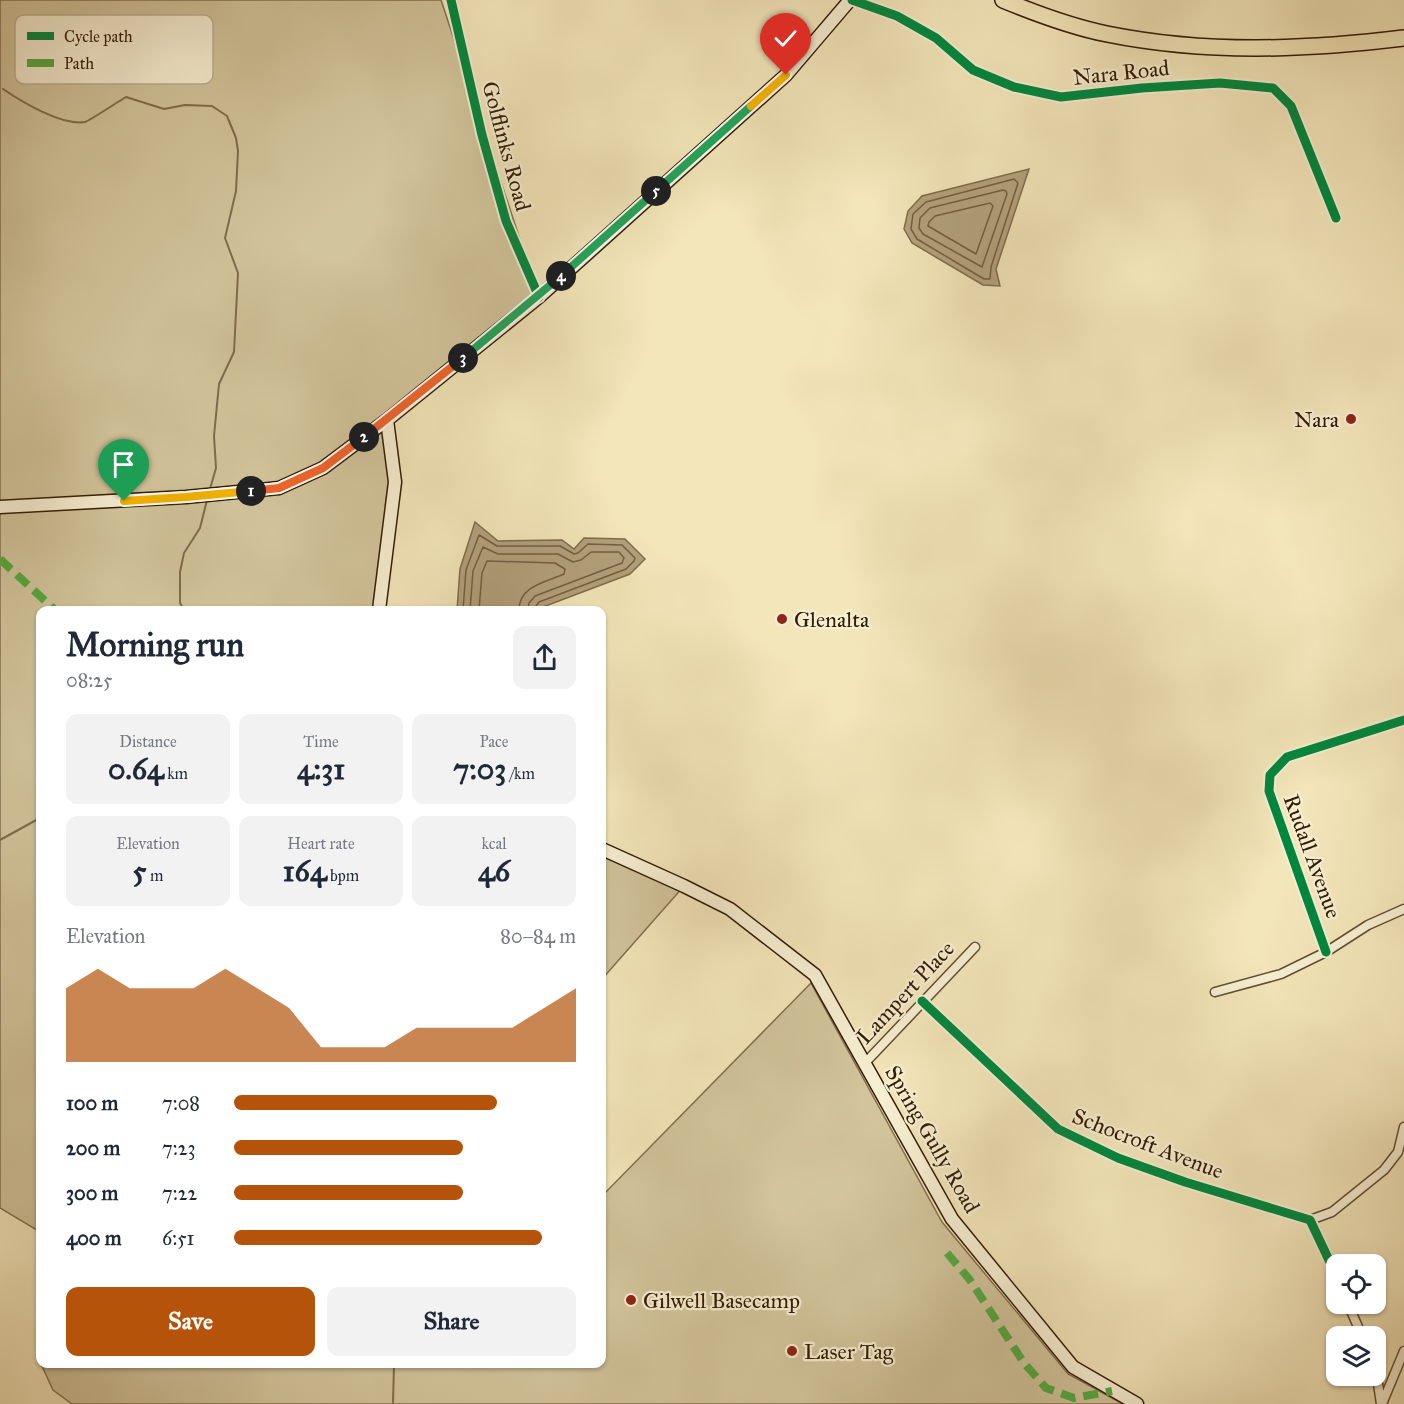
<!DOCTYPE html>
<html lang="en">
<head>
<meta charset="utf-8">
<style>
	:root { --surface:#fff; --page:#f2f2f3; --text:#1f2937; --muted:#747a83; --accent:#b45309 }
	body { margin:0; font-family:"IM FELL Great Primer",serif; background:var(--page); color:var(--text); height:100vh; display:flex; flex-direction:column; font-size:22px; white-space:nowrap }
	* { box-sizing:border-box; margin:0 }
	p { font-size:20px; color:var(--muted) }
	.icon { flex:none; width:33px; height:33px; fill:none; stroke:currentColor; stroke-width:2; stroke-linecap:round; stroke-linejoin:round }
	.map { position:relative; flex:1; overflow:hidden }
	.drawer { position:absolute; left:36px; top:606px; width:570px; height:762px; display:flex; flex-direction:column; background:var(--surface); border-radius:12px; box-shadow:0 2px 4px #0004 }
	.drawer>* { flex:none }
	.tools { position:absolute; left:1326px; top:1254px; display:grid; gap:12px }
	.tools a { display:grid; place-items:center; width:60px; height:60px; border-radius:12px; background:var(--surface); box-shadow:0 2px 4px #0004; font-size:30px }
	.pin { position:absolute; display:grid; place-items:center; width:51px; height:51px; color:#fff; margin:-62px -26px; border-radius:50% 50% 50% 0; rotate:-45deg; box-shadow:0 0 6px #0007 }
	.pin .icon { rotate:45deg }
	.km { position:absolute; width:30px; height:30px; margin:-15px; border-radius:50%; background:#222; color:#fff; font-size:16px; line-height:30px; text-align:center }
	.round { display:grid; place-items:center; flex:none; width:63px; height:63px; border-radius:12px; background:var(--page) }
	.headline { display:flex; align-items:center; justify-content:space-between; height:102px; padding:0 30px }
	h1 { font-size:33px; font-weight:800; line-height:45px }
	.metrics { display:grid; grid-template-columns:repeat(3,1fr); gap:9px; height:102px; padding:6px 30px }
	.metrics div { display:grid; align-content:center; border-radius:12px; background:var(--page); text-align:center }
	.metrics b { font-size:30px; font-weight:800 }
	.metrics small { font-size:16px; font-weight:400 }
	.metrics p { font-size:16px }
	.chart { height:168px; padding:12px 30px }
	.chart p { display:flex; justify-content:space-between }
	.chart svg { width:100%; height:108px; margin-top:6px; fill:var(--accent); opacity:.7 }
	.cta { display:flex; gap:12px; margin-top:auto; padding:12px 30px }
	.cta a { flex:1; height:69px; border-radius:12px; background:var(--accent); color:#fff; font-size:24px; font-weight:800; line-height:69px; text-align:center }
	.cta a+a { background:var(--page); color:var(--text) }
	ul { padding:0 30px; list-style:none; font-size:20px }
	li { display:grid; grid-template-columns:96px 72px 1fr; align-items:center; height:45px }
	li i { height:15px; border-radius:8px; background:var(--accent) }
	.map>svg:first-child { display:block }
	.green { fill:#d2c49b; stroke:#827050; stroke-width:1.5 }
	.water { fill:#b2a17c; stroke:#7f6c4c; stroke-width:1.5 }
	.lines { fill:none; stroke-linecap:round; stroke-linejoin:round }
	.shore { stroke:#725e40; stroke-width:1.5 }
	.stream { stroke:#7f6c4c; stroke-width:2 }
	.minor-casing { stroke:#634e32; stroke-width:11 }
	.secondary-casing { stroke:#331c04; stroke-width:15 }
	.motorway-casing { stroke:#331c04; stroke-width:18 }
	.minor { stroke:#f7efd2; stroke-width:8 }
	.secondary { stroke:#f7efd2; stroke-width:12 }
	.motorway { stroke:#f3e6ba; stroke-width:15 }
	.quiet { stroke:#54a940; stroke-width:8; stroke-dasharray:15 8; stroke-linecap:butt }
	.cycleway-casing { stroke:#f7efd2; stroke-width:13 }
	.cycleway { stroke:#00873e; stroke-width:9 }
	.split-1-casing { stroke:#fff; stroke-width:12 }
	.split-2-casing { stroke:#fff; stroke-width:12 }
	.split-3-casing { stroke:#fff; stroke-width:12 }
	.split-4-casing { stroke:#fff; stroke-width:12 }
	.split-5-casing { stroke:#fff; stroke-width:12 }
	.split-6-casing { stroke:#fff; stroke-width:12 }
	.split-7-casing { stroke:#fff; stroke-width:12 }
	.split-1 { stroke:#f5b400; stroke-width:8 }
	.split-2 { stroke:#f0652b; stroke-width:8 }
	.split-3 { stroke:#f0652b; stroke-width:8 }
	.split-4 { stroke:#22a559; stroke-width:8 }
	.split-5 { stroke:#22a559; stroke-width:8 }
	.split-6 { stroke:#22a559; stroke-width:8 }
	.split-7 { stroke:#f5b400; stroke-width:8 }
	.poi-dot { fill:#8f2418; stroke:#f7efd2; stroke-width:2 }
	.labels { text-anchor:middle; stroke-width:4.5; stroke-linejoin:round; paint-order:stroke }
	.street-label { font-size:22px; fill:#331c04; stroke:#f7efd2 }
	.poi-label { font-size:22px; fill:#331c04; stroke:#f7efd2; text-anchor:start }
	.key { fill:#f7efd2; stroke:#bcb094; stroke-width:1.5 }
	.key-label { font-size:16px; fill:#331c04 }
</style>
</head>
<body>
<div class="map">
<svg width="1404" height="1404" viewBox="0 0 1404 1404">
	<rect width="100%" height="100%" fill="#f3e6ba"/>
	<filter id="stains"><feTurbulence type="fractalNoise" baseFrequency=".00333" numOctaves="4"/><feColorMatrix values="0 0 0 0 .2 0 0 0 0 .09 0 0 0 0 .02 0 0 0 .5 -.17"/></filter>
	<radialGradient id="worn" r=".72"><stop offset=".6" stop-color="#630" stop-opacity="0"/><stop offset="1" stop-color="#630" stop-opacity=".3"/></radialGradient>
	<!-- green -->
	<path class="green" d="M0,0h441l98,297 -152,123 8,62 -16,128h-339v622l-40,-24z
		M602,849l82,37 -82,93z
		M811,983l131,239 126,152 55,30h-1051l-19,-14 -12,-26h561v-168z"/>
	<!-- water -->
	<path class="water" d="M1029,169l-33,100 4,17 -17,-1 -71,-42 -8,-14 4,-18 14,-15z
		M475,522l23,19 64,-1 12,9 10,-11 41,1 20,20 -15,15 -95,36h-78l3,-41z"/>
	<g class="lines">
		<!-- shore -->
		<path class="shore" d="M1014,179l4,4 -27,84 -1,12h-6l-67,-40 -6,-10 2,-15 13,-12z
			M1003,190l3,1 1,3 -25,73 -59,-33 -4,-6 1,-10 10,-10z
			M990,203l3,3 -17,48 -48,-28 1,-4 6,-6z
			M463,610l3,-40 13,-35 18,11h63l14,8 4,-1 10,-9 34,1 13,13 -1,3 -8,8 -87,33 -3,4 -1,4
			M470,610l3,-39 10,-24 15,7h60l15,8 8,-2 10,-8h28l5,6 -2,5 -87,33 -6,7 -1,7
			M479,610l3,-37 5,-12 68,2 10,6 -1,5c-18,8 -45,12 -45,36"/>
		<!-- stream -->
		<path class="stream" d="M3,89c19,13 59,37 82,33 4,-1 34,-21 41,-25l38,12 21,-4 27,1 15,10 9,22 2,13 -2,40 -11,47 13,35 -4,79 -15,32 -5,52 2,32 -6,21
			M184,610l-4,-7v-31l4,-19 16,-25 7,-28
			M0,840l40,-22
			M393,1404l1,-40"/>
		<defs>
			<path id="minor" d="M451,0l31,135 24,86 33,76
				M852,0l45,16 39,22 37,32 41,17 47,10 81,-9 78,-5 53,5 18,18 45,112
				M1326,952l-57,-161 1,-16 17,-18 117,-37
				M1215,992l66,-18 45,-22 42,-27 36,-16
				M922,1001l136,128 60,29 67,24 125,38 26,55
				M864,1064l111,-117
				M1310,1220l22,-8 52,-42 14,-18 6,-25
				M1348,1304l14,32
				M1376,1370l5,34
				M1382,1404l22,-53"/>
			<path id="secondary" d="M0,507l186,-10 93,-9 44,-20 64,-48 152,-123 247,-222 64,-75
				M379,610l16,-128 -8,-62
				M602,849l82,37 46,23 85,66 137,244 121,148 64,37"/>
			<path id="motorway" d="M1003,0c34,14 69,27 104,34 99,20 198,16 297,4"/>
		</defs>
		<!-- minor casing -->
		<use href="#minor" class="minor-casing"/>
		<!-- secondary casing -->
		<use href="#secondary" class="secondary-casing"/>
		<!-- motorway casing -->
		<use href="#motorway" class="motorway-casing"/>
		<!-- minor -->
		<use href="#minor" class="minor"/>
		<!-- secondary -->
		<use href="#secondary" class="secondary"/>
		<!-- motorway -->
		<use href="#motorway" class="motorway"/>
		<!-- quiet -->
		<path class="quiet" d="M0,559l55,51
			M947,1253l23,27 54,83 22,25 28,10 38,-7"/>
		<defs>
			<path id="cycleway" d="M451,0l31,135 24,86 33,76
				M852,0l45,16 39,22 37,32 41,17 47,10 81,-9 78,-5 53,5 18,18 45,112
				M1326,952l-57,-161 1,-16 17,-18 117,-37
				M922,1001l136,128 60,29 67,24 125,38 26,55"/>
		</defs>
		<!-- cycleway casing -->
		<use href="#cycleway" class="cycleway-casing"/>
		<!-- cycleway -->
		<use href="#cycleway" class="cycleway"/>
	</g>
	<g class="lines">
		<defs>
			<path id="split-1" d="M124,501l62,-4 65,-6"/>
			<path id="split-2" d="M251,491l28,-3 44,-20 41,-31"/>
			<path id="split-3" d="M364,437l99,-79"/>
			<path id="split-4" d="M463,358l98,-82"/>
			<path id="split-5" d="M561,276l95,-85"/>
			<path id="split-6" d="M656,191l95,-85"/>
			<path id="split-7" d="M751,106l35,-31"/>
		</defs>
		<!-- split-1 casing -->
		<use href="#split-1" class="split-1-casing"/>
		<!-- split-2 casing -->
		<use href="#split-2" class="split-2-casing"/>
		<!-- split-3 casing -->
		<use href="#split-3" class="split-3-casing"/>
		<!-- split-4 casing -->
		<use href="#split-4" class="split-4-casing"/>
		<!-- split-5 casing -->
		<use href="#split-5" class="split-5-casing"/>
		<!-- split-6 casing -->
		<use href="#split-6" class="split-6-casing"/>
		<!-- split-7 casing -->
		<use href="#split-7" class="split-7-casing"/>
		<!-- split-1 -->
		<use href="#split-1" class="split-1"/>
		<!-- split-2 -->
		<use href="#split-2" class="split-2"/>
		<!-- split-3 -->
		<use href="#split-3" class="split-3"/>
		<!-- split-4 -->
		<use href="#split-4" class="split-4"/>
		<!-- split-5 -->
		<use href="#split-5" class="split-5"/>
		<!-- split-6 -->
		<use href="#split-6" class="split-6"/>
		<!-- split-7 -->
		<use href="#split-7" class="split-7"/>
	</g>
	<!-- markers -->
	<g class="poi-dot">
		<circle cx="1351" cy="419" r="6"/>
		<circle cx="782" cy="619" r="6"/>
		<circle cx="631" cy="1300" r="6"/>
		<circle cx="792" cy="1351" r="6"/>
	</g>
	<g class="labels">
		<!-- street labels -->
		<g class="street-label">
			<text transform="translate(1121 72) rotate(-6)" y="8">Nara Road</text>
			<text transform="translate(507 146) rotate(75)" y="8">Golflinks Road</text>
			<text transform="translate(1313 856) rotate(70)" y="8">Rudall Avenue</text>
			<text transform="translate(905 992) rotate(-47)" y="8">Lampert Place</text>
			<text transform="translate(933 1139) rotate(60)" y="8">Spring Gully Road</text>
			<text transform="translate(1148 1143) rotate(21)" y="8">Schocroft Avenue</text>
		</g>
		<!-- poi labels -->
		<g class="poi-label">
			<text x="1339" y="427" text-anchor="end">Nara</text>
			<text x="794" y="627">Glenalta</text>
			<text x="643" y="1308">Gilwell Basecamp</text>
			<text x="804" y="1359">Laser Tag</text>
		</g>
	</g>
	<!-- legend -->
	<rect x="15" y="15" width="198" height="69" rx="9" class="key"/>
	<rect x="27" y="32" width="27" height="8" fill="#00873e"/>
	<rect x="27" y="59" width="27" height="8" fill="#54a940"/>
	<g class="key-label">
		<text x="64" y="42">Cycle path</text>
		<text x="64" y="69">Path</text>
	</g>
	<rect width="100%" height="100%" filter="url(#stains)"/>
	<rect width="100%" height="100%" fill="url(#worn)"/>
</svg>
<div class="tools">
<a><svg class="icon" aria-label="locate" viewBox="0 0 24 24"><circle cx="12" cy="12" r="6"/><path d="M12 2v4M12 18v4M2 12h4M18 12h4"/></svg></a>
<a><svg class="icon" aria-label="layers" viewBox="0 0 24 24"><path d="M12 4l9 5-9 5-9-5zM3 14l9 5 9-5"/></svg></a>
</div>
<div class="pin" style="left:124px;top:501px;background:#1e9e55"><svg class="icon" aria-label="arrive" viewBox="0 0 24 24"><path d="M6 21V4h12l-3 4 3 4H6"/></svg></div>
<div class="pin" style="left:786px;top:75px;background:#d93025"><svg class="icon" aria-label="check" viewBox="0 0 24 24"><path d="M5 12l5 5 9-10"/></svg></div>
<b class="km" style="left:251px;top:491px">1</b>
<b class="km" style="left:364px;top:437px">2</b>
<b class="km" style="left:463px;top:358px">3</b>
<b class="km" style="left:561px;top:276px">4</b>
<b class="km" style="left:656px;top:191px">5</b>
<section class="drawer">
<div class="headline"><div><h1>Morning run</h1><p>08:25</p></div><a class="round"><svg class="icon" aria-label="share" viewBox="0 0 24 24"><path d="M12 15V3M7 8l5-5 5 5M5 13v7h14v-7"/></svg></a></div>
<div class="metrics">
<div><p>Distance</p><b>0.64<small> km</small></b></div>
<div><p>Time</p><b>4:31</b></div>
<div><p>Pace</p><b>7:03<small> /km</small></b></div>
</div>
<div class="metrics">
<div><p>Elevation</p><b>5<small> m</small></b></div>
<div><p>Heart rate</p><b>164<small> bpm</small></b></div>
<div><p>kcal</p><b>46</b></div>
</div>
<div class="chart"><p><span>Elevation</span>80–84 m</p>
<svg viewBox="0 0 160 44" preserveAspectRatio="none"><path d="M0 44V14L10 6L20 14L30 14L40 14L50 6L60 14L70 22L80 38L90 38L100 38L110 30L120 30L130 30L140 30L150 22L160 14V44z"/></svg>
</div>
<ul>
<li><b>100 m</b>7:08<i style="width:77%"></i></li>
<li><b>200 m</b>7:23<i style="width:67%"></i></li>
<li><b>300 m</b>7:22<i style="width:67%"></i></li>
<li><b>400 m</b>6:51<i style="width:90%"></i></li>
</ul>
<div class="cta"><a>Save</a><a>Share</a></div>
</section>
</div>
</body>
</html>
